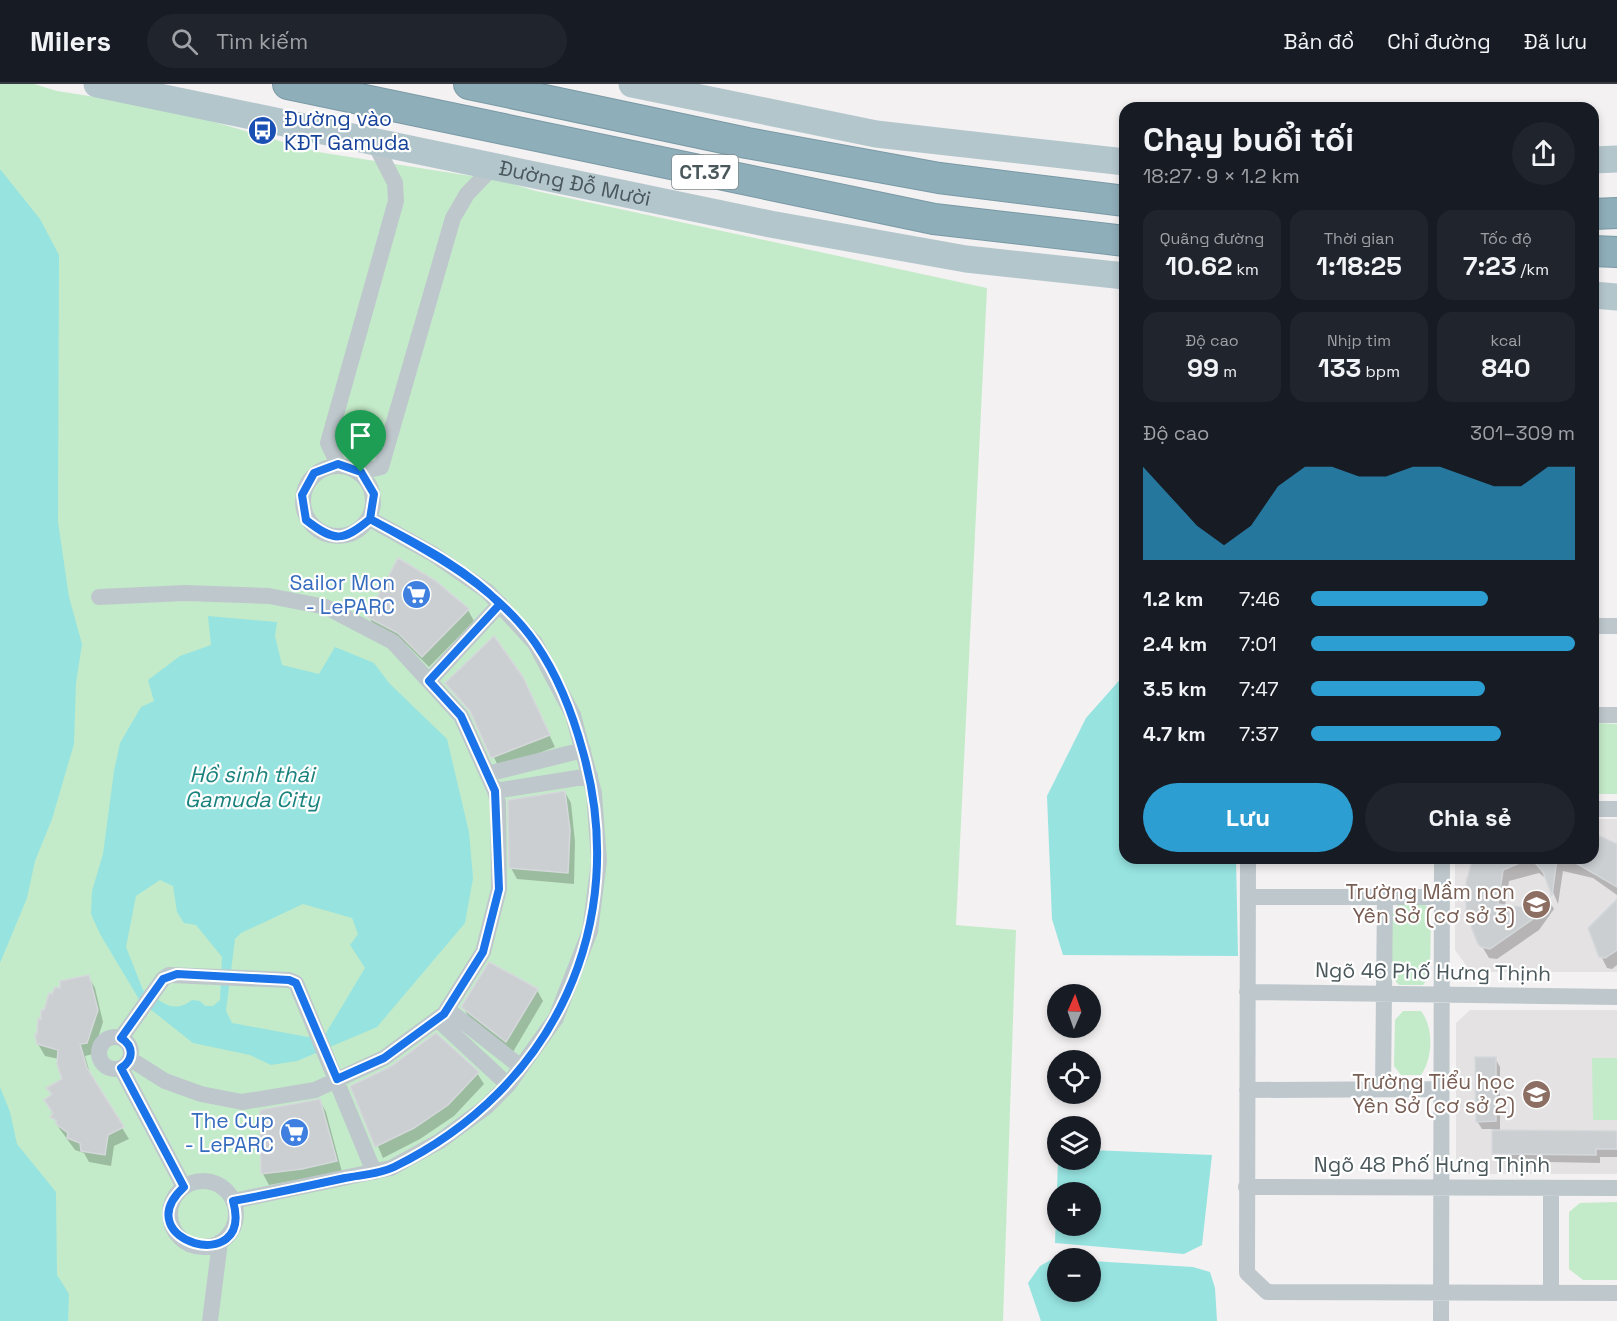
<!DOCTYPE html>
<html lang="vi">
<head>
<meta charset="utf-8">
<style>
	:root { --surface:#171b24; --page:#20242c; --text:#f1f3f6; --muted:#9ea1a6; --line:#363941; --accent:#2d9ed1 }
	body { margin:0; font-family:"Space Grotesk",sans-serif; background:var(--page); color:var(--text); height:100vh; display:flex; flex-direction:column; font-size:22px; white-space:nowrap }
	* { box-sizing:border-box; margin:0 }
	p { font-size:20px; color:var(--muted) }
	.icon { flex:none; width:33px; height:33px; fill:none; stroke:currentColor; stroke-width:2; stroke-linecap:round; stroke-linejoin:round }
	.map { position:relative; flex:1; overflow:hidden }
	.details { position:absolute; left:1119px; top:18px; width:480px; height:762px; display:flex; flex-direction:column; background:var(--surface); border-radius:18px; box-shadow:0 3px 9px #0003 }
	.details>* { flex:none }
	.needle { width:39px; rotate:2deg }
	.tools { position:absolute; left:1047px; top:900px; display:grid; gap:12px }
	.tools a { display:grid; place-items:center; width:54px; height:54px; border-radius:50%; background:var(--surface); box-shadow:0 3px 9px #0003; font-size:30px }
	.pin { position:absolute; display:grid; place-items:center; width:51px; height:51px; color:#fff; margin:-62px -26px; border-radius:50% 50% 50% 0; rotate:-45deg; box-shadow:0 0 6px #0007 }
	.pin .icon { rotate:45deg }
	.round { display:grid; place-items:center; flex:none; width:63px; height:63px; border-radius:32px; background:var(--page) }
	.overview { display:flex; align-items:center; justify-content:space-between; height:102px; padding:0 24px }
	h1 { font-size:33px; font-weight:700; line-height:45px }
	.metrics { display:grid; grid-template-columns:repeat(3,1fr); gap:9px; height:102px; padding:6px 24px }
	.metrics div { display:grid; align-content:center; border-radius:15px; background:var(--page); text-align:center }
	.metrics b { font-size:26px; font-weight:700 }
	.metrics small { font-size:16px; font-weight:400 }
	.metrics p { font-size:16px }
	.chart { height:168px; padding:12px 24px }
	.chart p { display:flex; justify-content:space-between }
	.chart svg { width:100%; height:108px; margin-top:6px; fill:var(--accent); opacity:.7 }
	.cta { display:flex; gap:12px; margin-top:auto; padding:12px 24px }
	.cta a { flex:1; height:69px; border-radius:36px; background:var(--accent); color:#fff; font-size:24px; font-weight:700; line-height:69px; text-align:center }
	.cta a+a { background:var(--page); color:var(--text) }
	ul { padding:0 24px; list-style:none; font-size:20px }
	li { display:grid; grid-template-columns:96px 72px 1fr; align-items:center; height:45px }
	li i { height:15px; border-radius:8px; background:var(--accent) }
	header { display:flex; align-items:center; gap:36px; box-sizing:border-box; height:84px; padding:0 30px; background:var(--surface); border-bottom:2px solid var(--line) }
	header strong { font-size:28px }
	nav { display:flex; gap:33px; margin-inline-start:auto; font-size:21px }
	.search { width:420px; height:54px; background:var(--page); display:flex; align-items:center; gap:15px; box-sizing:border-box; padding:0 21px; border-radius:33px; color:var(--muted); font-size:22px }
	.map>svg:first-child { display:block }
	.education { fill:#e4e2e2 }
	.green { fill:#c4ebc9 }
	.water { fill:#96e3e0; fill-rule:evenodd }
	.shadow { fill:#0003 }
	.building { fill:#cbcfd2; stroke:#d5d8db; stroke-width:1.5 }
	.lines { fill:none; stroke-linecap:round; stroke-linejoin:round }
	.motorway-casing { stroke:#7999a5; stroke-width:32 }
	.minor { stroke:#bec8cc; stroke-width:16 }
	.primary { stroke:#b3c6cc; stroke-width:27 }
	.motorway { stroke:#8eaeba; stroke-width:30 }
	.route-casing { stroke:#fff; stroke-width:12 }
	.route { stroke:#1a73e8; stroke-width:8 }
	.labels { text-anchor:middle; stroke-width:4.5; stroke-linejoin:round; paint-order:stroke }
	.shield { fill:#fff; stroke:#808a8d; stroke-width:1.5 }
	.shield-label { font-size:20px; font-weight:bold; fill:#4a585c }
	.transit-label { font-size:21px; fill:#164399; stroke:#fff; text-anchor:start }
	.street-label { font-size:21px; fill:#4a585c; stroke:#fff }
	.shop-label { font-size:21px; fill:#366cbe; stroke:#fff; text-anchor:end }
	.education-label { font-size:21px; fill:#785e54; stroke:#fff; text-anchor:end }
	.water-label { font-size:22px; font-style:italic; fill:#1a827d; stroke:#fff }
</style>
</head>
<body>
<header>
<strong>Milers</strong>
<div class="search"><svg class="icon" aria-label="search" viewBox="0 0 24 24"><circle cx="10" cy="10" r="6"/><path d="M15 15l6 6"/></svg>Tìm kiếm</div>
<nav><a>Bản đồ</a><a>Chỉ đường</a><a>Đã lưu</a></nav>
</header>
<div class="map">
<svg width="1617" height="1237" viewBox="0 0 1617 1237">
	<rect width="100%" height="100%" fill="#f3f1f1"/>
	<!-- education -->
	<path class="education" d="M1593,735h24v153h-146l-16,-22v-92h138z
		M1470,926h147v164h-153l-8,-9v-142z"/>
	<!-- green -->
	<path class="green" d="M0,0h34l23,7 109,17 152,44 185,29 33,10 451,97 -31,637 60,5 -13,391h-1003z
		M1597,639l20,1v70h-24v-68z
		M1400,818h23l8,10 -1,64 -7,9h-24l-9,-10 1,-61z
		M1403,927h18c13,17 12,47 0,64h-20l-7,-9 1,-46z
		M1592,974h25v62h-24z
		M1617,1118v78h-34l-14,-11v-57l11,-9z"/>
	<!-- water -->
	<path class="water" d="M0,85l40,50 19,36 -1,267 11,75 13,47 -6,39 -2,61 -22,75 -17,42 -8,37 -27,65z
		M208,532l69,6 -2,14 7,29 37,9 16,-27 39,16 15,20 58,56 22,93 4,46 -8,45 -88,104 -80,34 -26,4 -21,-10 -57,-12 -53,-42 -40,-67 -9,-20 1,-23 11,-37 11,-83 6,-28 21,-36 13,-6 -6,-21 32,-24 31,-11zM160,796l13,6 4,26 7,11 12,2 26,32 -2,43 -7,6h-8l-5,-5 -8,-1c-20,15 -30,1 -49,-10l-17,-43 10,-51zM303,820l49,14 6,16 -8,11 15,23 -39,65 -18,4 -76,-14 -6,-12 9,-72 6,-6z
		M1125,590v184h111l2,98 -175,-1 -11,-36 -5,-123 39,-78z
		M0,1003l10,25 7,32 39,48 1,83 12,19 -1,27h-68z
		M1091,1066l121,5 -10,90 -18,9 -129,-11 3,-83h32zM1090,1108v34h-32v-34z
		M1056,1173l13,1h-11v34h32l1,-31 102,6 17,5 5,16 2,33h-176l-13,-38 12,-17z"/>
	<!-- shadow -->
	<path class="shadow" d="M468,526l6,11 -45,46 -23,-23 -31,-16 -6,-11z
		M522,593l33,70 -56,21 -23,-49 -29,-36z
		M565,708l6,11 4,39 -1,42 -57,-5 -6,-11z
		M1593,752l24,10v49l-24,-17 -30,-7 -5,33 -10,-24 -9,-7 -30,8 -4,25 15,2 28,-9 6,10 -15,21 -42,29 -8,-1 -9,-15 -8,-76 -5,-9h126z
		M1617,814v67l-5,4 -5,-1 -6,-12 3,-39z
		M89,893l6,11 8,34 -10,32 -8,2 7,24 37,59 -15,7 -3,20 -22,-4 -5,-9 -9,-3 -16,-22 -13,-27 6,-5 -4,-7 16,-9 -5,-21 -14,-3 -7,-12 5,-24 19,-30z
		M537,906l6,11 -30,51 -44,-34 -6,-11z
		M1495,974l5,9v64l117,2v24h-17v6l-102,-2 -5,-8v-24h-11l-5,-8z
		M477,989l7,11 -30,32 -34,23 -37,19 -31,-72z
		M320,1017l6,11 16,60 -73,13 -6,-11z"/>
	<!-- building -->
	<path class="building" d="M398,474l38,23 33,28 -47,48 -24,-24 -31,-16z
		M494,552l29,41 27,58 -59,23 -21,-47 -25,-28z
		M565,707l5,39 -2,43 -59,-5 -1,-68z
		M1593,749l24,11v43l-50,-29h26z
		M1473,774h84l-5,38 -9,-24 -12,-14 -28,12 -5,34 22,3 29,-10 -16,22 -43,30 -9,-2 -3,-3 -12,-31v-31z
		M1617,815v51l-12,8 -6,-1 -11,-29z
		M489,878l49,27 -32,53 -45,-35z
		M89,891l9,35 -11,33 -7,1 7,24 37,59 -16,8 -3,20 -24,-4 -1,-8 -13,-5 1,-5 -12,-9 1,-3 -7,-4 3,-4 -9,-13 8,-6 -6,-6 16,-9 -5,-15 1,-14 -21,-6 -2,-10h2l1,-16 3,1v-9h3l5,-17 3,1 3,-7 5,1v-7z
		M436,949l43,39 -31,33 -34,23 -39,19 -25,-61 40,-19z
		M1475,973h21v64l-20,1z
		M320,1015l17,62 -35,8 -41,5 -1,-64z
		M1492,1046l125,1v18h-21v6l-104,-1z"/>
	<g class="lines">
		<defs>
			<path id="motorway" d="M288,0l646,135 191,22
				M469,0l278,59 192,35 186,23
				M1593,130l24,-1
				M1593,167l24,1"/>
		</defs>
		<!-- motorway casing -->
		<use href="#motorway" class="motorway-casing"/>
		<!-- minor -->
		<path class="minor" d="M338,380l-10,-21 68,-242 -1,-18 -21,-41
			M303 417a35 35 0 1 1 70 0a35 35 0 1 1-70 0Z
			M361,388l20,-5 72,-249 14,-24 26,-27
			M99,513l86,-4 84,3 57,11 67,35 68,74 34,75 3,12 1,86 -16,63 -39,62 -60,44 -69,32 -73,12 -41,-8 -36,-13 -35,-22
			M1593,542h24
			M429,597l71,-77
			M1593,631h24
			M487,690l96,-24
			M495,707l95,-15
			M1593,725h24
			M1248,774l-1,415 20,19 350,1
			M1248,813h194
			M1247,908l370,5
			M447,925l74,58
			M437,935l71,66
			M99 969a16 16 0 1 1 32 0a16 16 0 1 1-32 0Z
			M121,954l42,-59 6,-4 120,5 7,3 78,189
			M121,984l63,119
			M1383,1005l2,-192
			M1247,1006l194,-1
			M170 1130a33 33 0 1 1 66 0a33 33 0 1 1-66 0Z
			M1246,1103l371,1
			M1551,1104v104
			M233,1117l158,-33 49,-27 46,-34 22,-22 48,-67 34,-87 9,-70 -5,-68 -21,-78 -38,-72 -48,-52 -54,-37 -63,-35
			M210,1237l10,-79
			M1441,1237l1,-463"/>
		<!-- primary -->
		<g class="primary">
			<path id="s1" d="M97,0l673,140 196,35 159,17"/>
			<path d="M632,0l244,50 249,28"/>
			<path d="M1593,76l24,-1"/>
			<path d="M1593,211l24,2"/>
		</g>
		<!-- motorway -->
		<use href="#motorway" class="motorway"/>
	</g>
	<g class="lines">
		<defs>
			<path id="route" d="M361,388l13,22 -4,25c45,24 95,48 130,85l-71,77 32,35 34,75 4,98 -16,63 -39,62 -60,44 -47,21 -41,-96 -7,-3 -112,-6 -14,5 -42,59c13,8 13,22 0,30l63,119c-59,54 71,91 49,14 38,-7 75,-15 112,-23 16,-3 35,-4 49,-11 160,-78 237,-243 189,-415 -10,-37 -25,-76 -47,-108 -39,-57 -107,-93 -166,-125 -27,23 -36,23 -64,1l-4,-25 12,-22 24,-9 23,8"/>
		</defs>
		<!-- route casing -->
		<use href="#route" class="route-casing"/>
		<!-- route -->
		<use href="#route" class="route"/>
	</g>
	<!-- icons -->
	<defs>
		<symbol id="bus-disc" viewBox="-11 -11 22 22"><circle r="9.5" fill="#1a4fb4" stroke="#fff"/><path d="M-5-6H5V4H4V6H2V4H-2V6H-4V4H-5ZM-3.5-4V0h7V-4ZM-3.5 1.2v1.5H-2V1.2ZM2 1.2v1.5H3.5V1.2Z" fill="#fff"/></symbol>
		<symbol id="supermarket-disc" viewBox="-11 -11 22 22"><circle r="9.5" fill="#3f7fe0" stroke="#fff"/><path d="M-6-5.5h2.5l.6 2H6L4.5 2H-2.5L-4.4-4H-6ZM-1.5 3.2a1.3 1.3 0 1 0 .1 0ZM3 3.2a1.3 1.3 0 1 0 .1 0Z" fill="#fff"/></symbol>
		<symbol id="school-disc" viewBox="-11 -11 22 22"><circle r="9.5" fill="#8d6e63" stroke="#fff"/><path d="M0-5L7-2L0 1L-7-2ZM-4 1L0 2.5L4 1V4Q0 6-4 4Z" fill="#fff"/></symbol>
	</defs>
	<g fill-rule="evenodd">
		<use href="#bus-disc" x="246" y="30" width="33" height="33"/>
		<use href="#supermarket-disc" x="400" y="494" width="33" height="33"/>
		<use href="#school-disc" x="1520" y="804" width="33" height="33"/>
		<use href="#school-disc" x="1520" y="994" width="33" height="33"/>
		<use href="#supermarket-disc" x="278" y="1032" width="33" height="33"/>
	</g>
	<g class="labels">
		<!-- shield labels -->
		<rect class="shield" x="672" y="71" width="66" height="34" rx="4.5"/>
		<g class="shield-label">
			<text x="705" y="95">CT.37</text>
		</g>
		<!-- transit labels -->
		<g class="transit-label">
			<text x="284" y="42">Đường vào<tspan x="284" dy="24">KĐT Gamuda</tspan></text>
		</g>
		<!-- street labels -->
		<g class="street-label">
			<text dy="7" stroke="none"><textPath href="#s1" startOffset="488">Đường Đỗ Mười</textPath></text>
			<text transform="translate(1433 888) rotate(1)" y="7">Ngõ 46 Phố Hưng Thịnh</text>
			<text x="1432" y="1088">Ngõ 48 Phố Hưng Thịnh</text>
		</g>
		<!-- shop labels -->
		<g class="shop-label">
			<text x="395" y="506">Sailor Mon<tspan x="395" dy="24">- LePARC</tspan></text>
			<text x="274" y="1044">The Cup<tspan x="274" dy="24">- LePARC</tspan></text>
		</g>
		<!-- education labels -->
		<g class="education-label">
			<text x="1515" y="815">Trường Mầm non<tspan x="1515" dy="24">Yên Sở (cơ sở 3)</tspan></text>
			<text x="1515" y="1005">Trường Tiểu học<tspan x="1515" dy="24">Yên Sở (cơ sở 2)</tspan></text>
		</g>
		<!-- water labels -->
		<g class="water-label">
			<text x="252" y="698">Hồ sinh thái<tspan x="252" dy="25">Gamuda City</tspan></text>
		</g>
	</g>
</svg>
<div class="tools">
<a><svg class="needle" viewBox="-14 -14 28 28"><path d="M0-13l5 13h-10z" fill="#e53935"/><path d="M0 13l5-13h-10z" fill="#9ea1a6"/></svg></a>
<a><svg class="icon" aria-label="locate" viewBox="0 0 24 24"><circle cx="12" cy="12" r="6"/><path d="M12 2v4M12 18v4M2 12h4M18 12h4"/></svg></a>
<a><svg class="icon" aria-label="layers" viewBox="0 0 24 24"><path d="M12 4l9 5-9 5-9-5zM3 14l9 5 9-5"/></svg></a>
<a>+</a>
<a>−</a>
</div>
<div class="pin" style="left:361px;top:388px;background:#1e9e55"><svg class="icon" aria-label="arrive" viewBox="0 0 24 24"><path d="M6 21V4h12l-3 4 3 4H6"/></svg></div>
<section class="details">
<div class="overview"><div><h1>Chạy buổi tối</h1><p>18:27 · 9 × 1.2 km</p></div><a class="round"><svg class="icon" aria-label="share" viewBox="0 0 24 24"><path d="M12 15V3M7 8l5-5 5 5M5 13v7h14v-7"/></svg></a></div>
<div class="metrics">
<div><p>Quãng đường</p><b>10.62<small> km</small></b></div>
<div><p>Thời gian</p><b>1:18:25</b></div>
<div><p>Tốc độ</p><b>7:23<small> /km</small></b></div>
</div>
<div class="metrics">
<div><p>Độ cao</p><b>99<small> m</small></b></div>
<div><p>Nhịp tim</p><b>133<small> bpm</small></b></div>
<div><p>kcal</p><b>840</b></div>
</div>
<div class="chart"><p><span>Độ cao</span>301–309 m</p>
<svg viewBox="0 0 160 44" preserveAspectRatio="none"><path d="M0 44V6L10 18L20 30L30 38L40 30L50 14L60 6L70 6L80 10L90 10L100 6L110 6L120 10L130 14L140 14L150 6L160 6V44z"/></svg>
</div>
<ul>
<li><b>1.2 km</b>7:46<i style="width:67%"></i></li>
<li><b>2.4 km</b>7:01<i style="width:100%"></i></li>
<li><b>3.5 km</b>7:47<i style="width:66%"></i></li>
<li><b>4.7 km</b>7:37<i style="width:72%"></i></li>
</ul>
<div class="cta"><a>Lưu</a><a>Chia sẻ</a></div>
</section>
</div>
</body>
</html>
